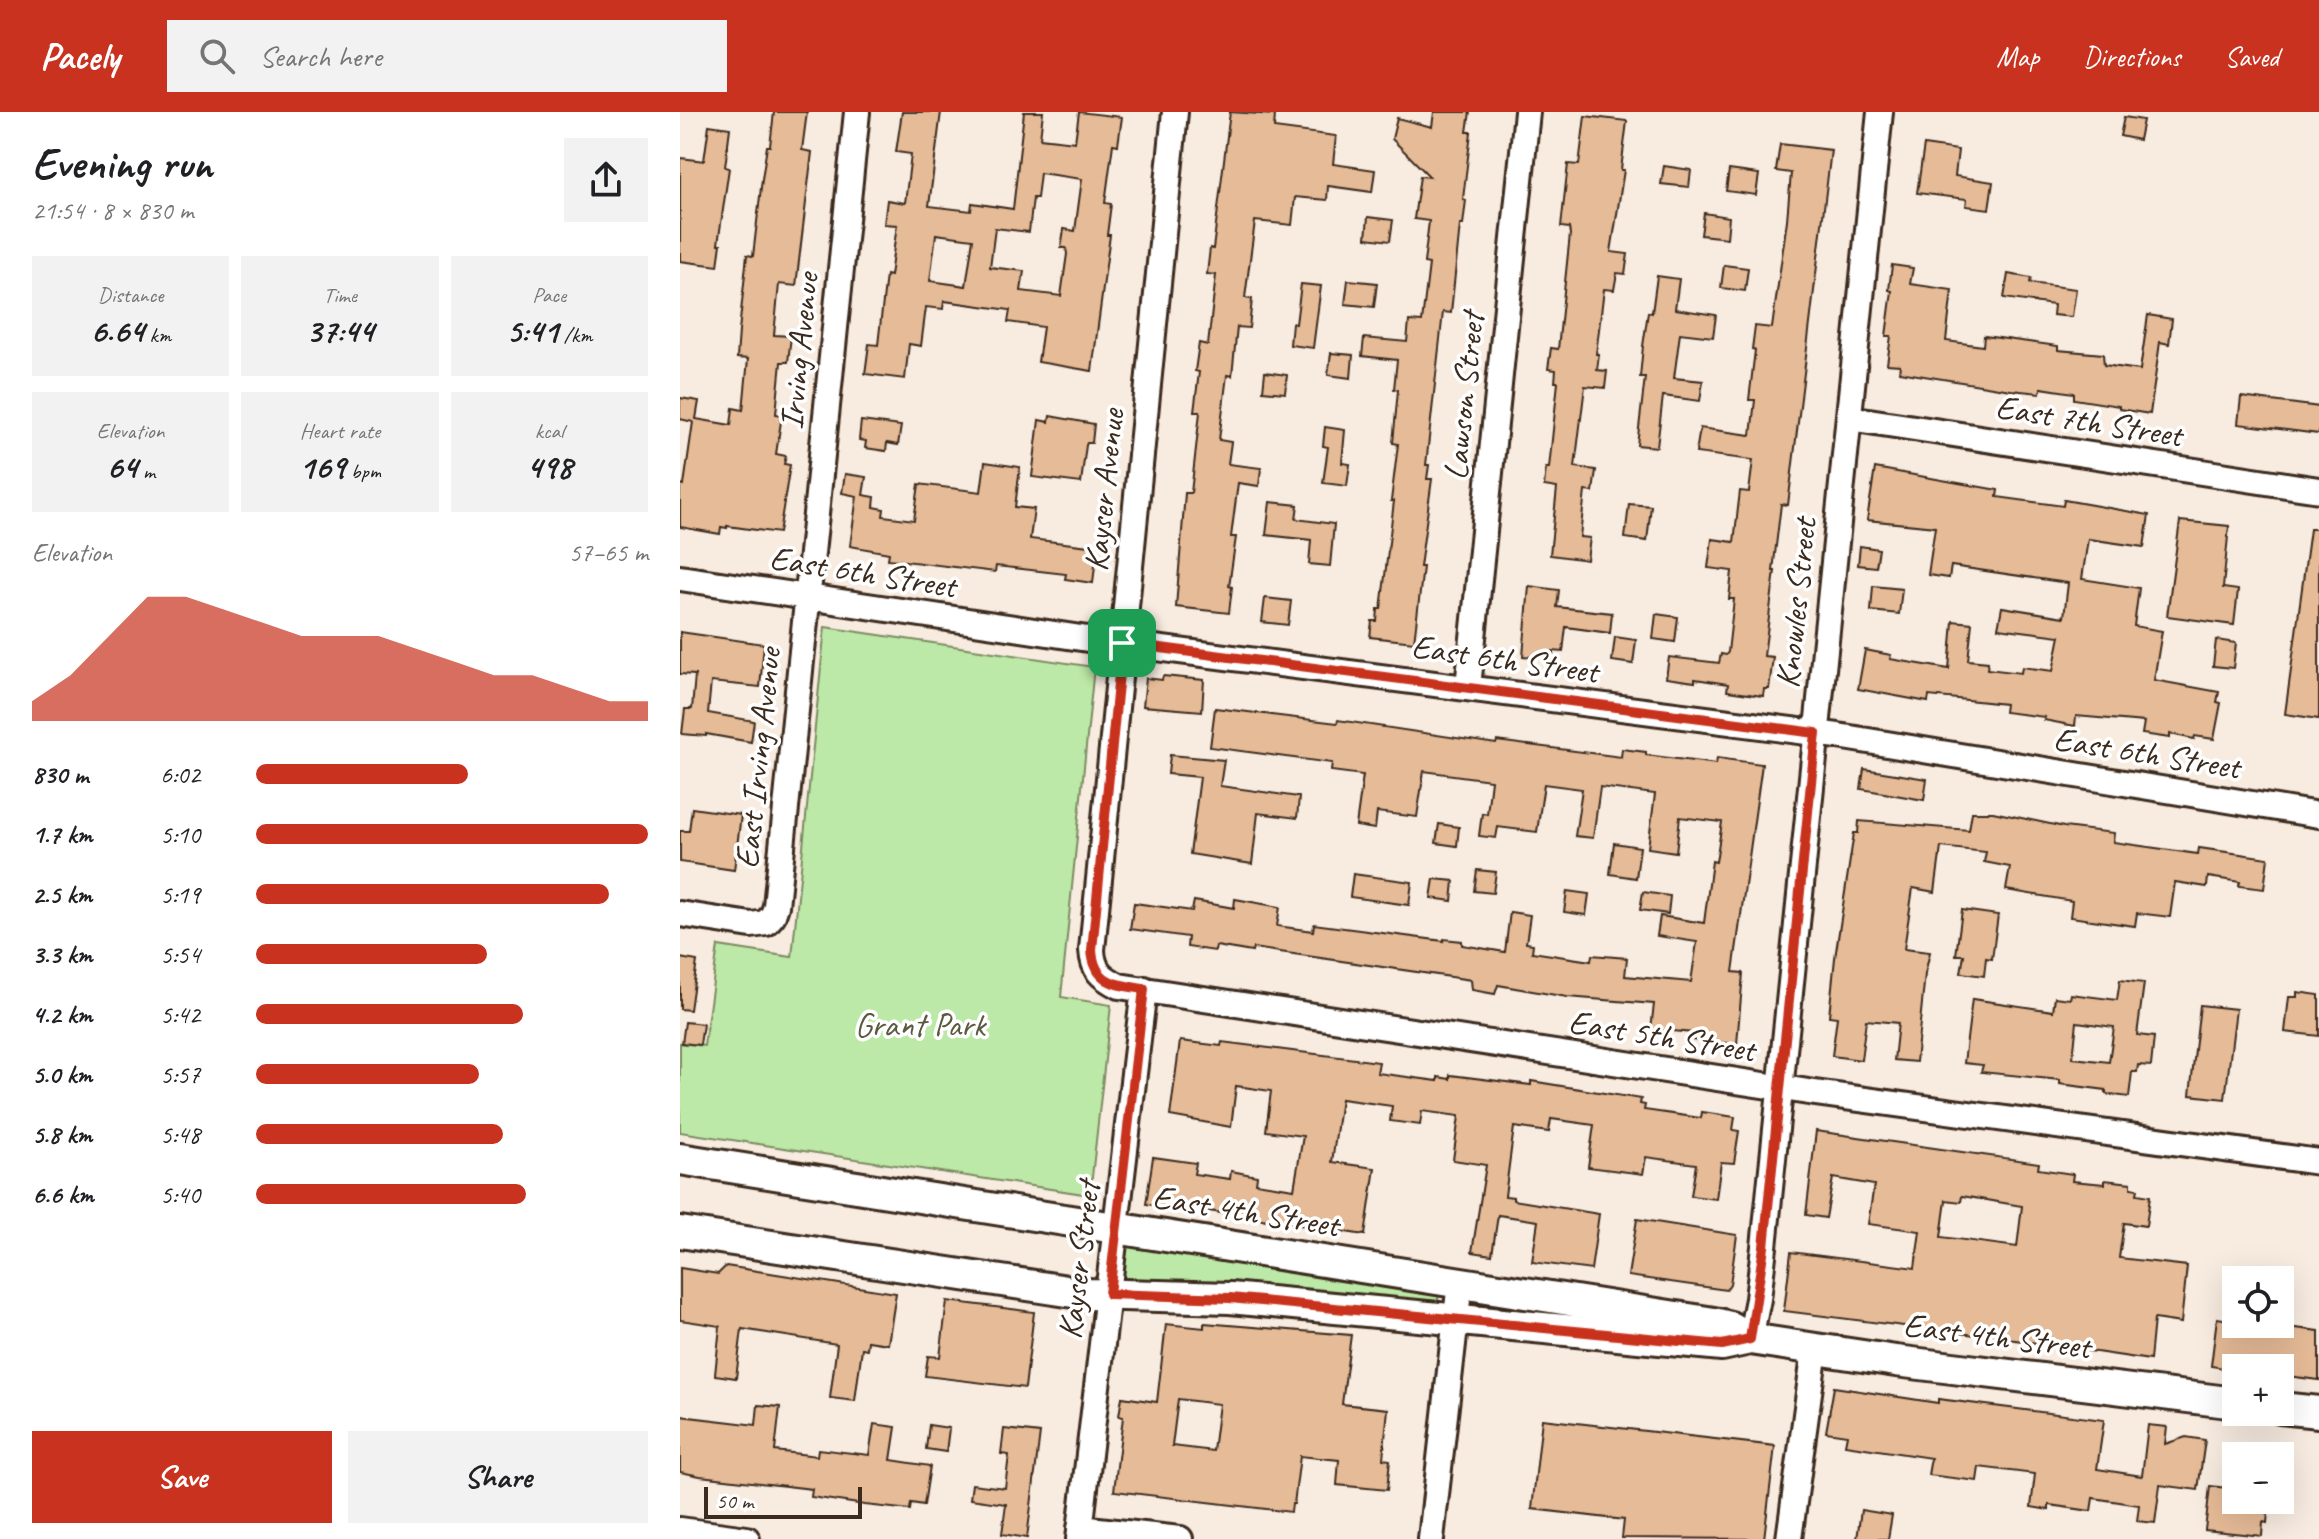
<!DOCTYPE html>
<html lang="en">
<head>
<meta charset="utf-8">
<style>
	:root { --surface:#fff; --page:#f2f2f2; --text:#202124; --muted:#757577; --accent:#c8321e }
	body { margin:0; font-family:Caveat,sans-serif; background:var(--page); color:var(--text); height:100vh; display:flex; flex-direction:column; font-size:30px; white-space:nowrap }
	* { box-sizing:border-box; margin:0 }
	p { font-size:26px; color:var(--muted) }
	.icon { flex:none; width:44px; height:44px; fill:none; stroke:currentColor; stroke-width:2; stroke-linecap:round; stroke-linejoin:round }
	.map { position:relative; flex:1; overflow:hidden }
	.sheet { display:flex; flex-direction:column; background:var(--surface); width:680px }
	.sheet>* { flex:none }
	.buttons { position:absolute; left:1542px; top:1154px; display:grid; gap:16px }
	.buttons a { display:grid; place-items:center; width:72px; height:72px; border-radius:0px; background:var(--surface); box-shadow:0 8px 32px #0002; font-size:40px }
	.scale { position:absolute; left:24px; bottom:20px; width:158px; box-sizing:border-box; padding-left:8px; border:4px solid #3b2a1e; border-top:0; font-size:22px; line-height:28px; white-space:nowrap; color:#3b2a1e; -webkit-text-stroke:6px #fff; paint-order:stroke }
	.pin { position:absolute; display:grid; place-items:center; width:68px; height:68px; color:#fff; margin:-34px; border-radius:16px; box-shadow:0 4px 12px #0006 }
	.round { display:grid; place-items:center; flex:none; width:84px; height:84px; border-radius:0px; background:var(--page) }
	.overview { display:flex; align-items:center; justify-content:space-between; height:136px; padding:0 32px }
	h1 { font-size:44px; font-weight:600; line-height:60px }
	.metrics { display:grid; grid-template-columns:repeat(3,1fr); gap:12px; height:136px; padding:8px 32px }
	.metrics div { display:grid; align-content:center; border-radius:0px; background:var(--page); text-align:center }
	.metrics b { font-size:34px; font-weight:600 }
	.metrics small { font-size:22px; font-weight:400 }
	.metrics p { font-size:22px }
	.chart { height:224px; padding:16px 32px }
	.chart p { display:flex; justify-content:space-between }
	.chart svg { width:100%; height:144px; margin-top:8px; fill:var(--accent); opacity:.7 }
	.cta { display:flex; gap:16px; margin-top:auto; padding:16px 32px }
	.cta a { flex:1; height:92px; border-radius:0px; background:var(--accent); color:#fff; font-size:32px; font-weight:600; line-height:92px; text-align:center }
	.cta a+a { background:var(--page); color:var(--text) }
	ul { padding:0 32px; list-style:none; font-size:26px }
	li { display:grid; grid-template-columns:128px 96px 1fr; align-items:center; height:60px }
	li i { height:20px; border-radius:10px; background:var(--accent) }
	header { display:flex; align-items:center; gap:48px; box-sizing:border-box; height:112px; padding:0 40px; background:var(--accent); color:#fff }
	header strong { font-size:38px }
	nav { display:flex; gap:44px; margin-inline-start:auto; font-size:28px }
	.search { width:560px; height:72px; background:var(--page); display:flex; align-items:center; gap:20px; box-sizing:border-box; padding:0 28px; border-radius:0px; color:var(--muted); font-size:30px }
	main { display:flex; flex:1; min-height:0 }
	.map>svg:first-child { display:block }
	.green { fill:#bce9a7; stroke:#7c8a62; stroke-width:2 }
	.building { fill:#e6bb97; stroke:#3b2a1e; stroke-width:2; fill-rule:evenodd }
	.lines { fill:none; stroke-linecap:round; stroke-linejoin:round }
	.minor-casing { stroke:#3b2a1e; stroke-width:30 }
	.tertiary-casing { stroke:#3b2a1e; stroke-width:36 }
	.minor { stroke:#fff; stroke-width:24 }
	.tertiary { stroke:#fff; stroke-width:30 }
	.route-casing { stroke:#fff; stroke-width:16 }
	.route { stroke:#c8321e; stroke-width:10 }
	.labels { text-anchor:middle; stroke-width:7; stroke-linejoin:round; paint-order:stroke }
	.street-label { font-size:34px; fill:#3b2a1e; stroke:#fff }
	.park-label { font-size:34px; fill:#5b5a40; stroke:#fff }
</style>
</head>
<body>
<header>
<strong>Pacely</strong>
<div class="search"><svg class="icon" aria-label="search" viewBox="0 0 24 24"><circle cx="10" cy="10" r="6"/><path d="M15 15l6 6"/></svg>Search here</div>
<nav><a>Map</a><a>Directions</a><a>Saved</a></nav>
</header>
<main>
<section class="sheet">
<div class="overview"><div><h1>Evening run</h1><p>21:54 · 8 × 830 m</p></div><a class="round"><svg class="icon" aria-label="share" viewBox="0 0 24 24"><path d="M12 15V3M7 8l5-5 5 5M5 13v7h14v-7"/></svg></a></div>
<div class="metrics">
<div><p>Distance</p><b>6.64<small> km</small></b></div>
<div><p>Time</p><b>37:44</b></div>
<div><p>Pace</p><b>5:41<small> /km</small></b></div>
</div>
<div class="metrics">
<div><p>Elevation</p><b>64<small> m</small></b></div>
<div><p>Heart rate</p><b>169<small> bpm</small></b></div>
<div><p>kcal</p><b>498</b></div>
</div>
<div class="chart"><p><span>Elevation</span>57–65 m</p>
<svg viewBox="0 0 160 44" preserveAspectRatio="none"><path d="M0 44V38L10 30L20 18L30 6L40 6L50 10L60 14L70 18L80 18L90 18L100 22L110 26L120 30L130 30L140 34L150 38L160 38V44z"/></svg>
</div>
<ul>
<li><b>830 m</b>6:02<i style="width:54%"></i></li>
<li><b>1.7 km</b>5:10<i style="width:100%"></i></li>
<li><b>2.5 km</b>5:19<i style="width:90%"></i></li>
<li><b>3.3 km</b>5:54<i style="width:59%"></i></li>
<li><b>4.2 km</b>5:42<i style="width:68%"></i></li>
<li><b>5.0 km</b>5:57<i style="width:57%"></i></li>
<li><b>5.8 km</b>5:48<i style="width:63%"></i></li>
<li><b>6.6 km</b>5:40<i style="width:69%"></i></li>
</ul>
<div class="cta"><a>Save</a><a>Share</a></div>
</section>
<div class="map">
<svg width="1639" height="1427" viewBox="0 0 1639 1427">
	<rect width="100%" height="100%" fill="#f8ebe0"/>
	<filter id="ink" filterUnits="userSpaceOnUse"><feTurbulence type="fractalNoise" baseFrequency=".0125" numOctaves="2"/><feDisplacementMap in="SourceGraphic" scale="16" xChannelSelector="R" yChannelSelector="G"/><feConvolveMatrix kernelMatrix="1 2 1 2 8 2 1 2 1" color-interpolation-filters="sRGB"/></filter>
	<g filter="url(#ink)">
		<!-- green -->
		<path class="green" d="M145,515l269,40 -33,330 50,8 -21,190 -410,-63v-89l24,3 14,-100 74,11z
			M446,1130l314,50 -3,11 -312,-23 -3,-8z"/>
		<!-- building -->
		<path class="building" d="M94,0h33l-5,38 10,2 -16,134 -17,-2 -5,51 17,1 -3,26h-7l-5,52 6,1 -6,39 10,2 -2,8 6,1 -11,68 -52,-7v2l-6,-1 -1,7 -40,-7v-43l4,1 9,-63 -13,-3v-21l19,3 -3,18 35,6 2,-17 10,2 5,-51 -11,-1 2,-27 8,-76 6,1 9,-77 5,-33h3z
			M222,0h39l-12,94 42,5 1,-8 41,6 11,-97h19l-3,26 35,4 4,-30 43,5 -4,28 -5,-1 -8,59 6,1 -4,31h3l-18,136 -54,-9 5,-35 -35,-5 2,-12 -66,-9 -1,8 -17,-2 -5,39 -12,-2 -4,35 -40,-5 4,-30 9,1 8,-70 4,1 7,-51 -13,-1 3,-24 18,3 6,-49 -15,-2zM360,61l42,6 -7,52 -11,-2 -3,19h5l1,6 -6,42 -40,-5 3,-20 -34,-4 5,-39 34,4 4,-34h4zM256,122l37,5 -7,47 -36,-5z
			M550,0l45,3 -1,13 62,8 -3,28 42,6 -3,22 -44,-6 -1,14 -32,-3 -3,28 -37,-4 -10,77 7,1 -3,29 -12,-1 -5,49 -5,-1 -8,65 12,2 -3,22 33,4 -2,18 -21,-3 -7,54h5l-7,49 3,1 -3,26 -53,-6 9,-114h6l9,-81h-6l5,-40 -4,-1 4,-28 9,2 8,-70 -9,-1 3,-26 3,1z
			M754,0h36l-3,20h4l-8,67 3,1 -3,25h-3l-9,88 -8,-1 -17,153h3l-2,14h5l-12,88h3l-9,75 -44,-5 2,-16h5l1,-12h3l13,-108h-3l7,-57 -5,-1 5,-53 -4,-1 3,-29 -35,-4 2,-18 43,4 2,-21 13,1 7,-58 -5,-1 5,-42 -15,-2 6,-43 10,1 -38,-38 5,-21 35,9z
			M905,4l42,5 -6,49h3l-13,82 17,2 -3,20 -8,-1 -3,17 -10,-1 -8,65h3l-2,16 10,1 -2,17 -20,-2 -10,81 21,3 -3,22 -8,-1 -5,46 10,1 -3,22 -37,-5 7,-67 -13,-2 2,-18h3l9,-86h-3l1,-12 -8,-1 3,-21 7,1 12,-115 -1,-6 -8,-1 7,-63 11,1z
			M1444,5l19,3 -4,20 -19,-4z
			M29,13l21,3 -5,39 4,1 -11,76h3l-3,22 -38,-5v-103l24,3z
			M1100,32l51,6 -43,355 -7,-1 -8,67h2l-11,85 9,1 -4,32h-5l-1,7 -36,-5 1,-7 -33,-5v3l-29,-4 3,-21 50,6 2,-9 5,1 2,-3 6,-53h-5l3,-28 -24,-3 4,-29 22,3 6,-51 9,1 4,-32 -57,-7 4,-25 51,7 4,-35h-6l6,-50 -3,-1 3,-23 17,2 15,-108 4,-47 -15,-2z
			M1244,33l34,5 -3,26 38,6 -4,27 -23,-3 1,-7 -50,-6z
			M984,54l27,4 -2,17 -28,-3z
			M1049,58l30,4 -3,21 -30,-4z
			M1024,101l25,4 -2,21 -26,-3z
			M688,105l25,3 -3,21 -24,-3z
			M1044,153l24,3 -3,23 -24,-3z
			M1212,153l21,3 -3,16 42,6 -6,51 37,5 1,-10 74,10v4l45,4 1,11 36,5 8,-55 24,4 -3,25 -9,-2 -10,72 -31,-5v-3l-45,-7v-6l-33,-5 -1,5 -29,-3 -112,-18 1,-7 -13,-1 4,-28h-5l6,-45 -3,-1z
			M1328,162l23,4 -1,5 46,6 -4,28 -19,-2 1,-10 -50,-7z
			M977,164l22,3 -4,30 41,6 -3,22 -33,-4 -6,45 29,3 -3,20 -37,-5 -6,51 -20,-2 8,-68h-5l3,-31 5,-34 4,1z
			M668,168l29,3 -3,24 -29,-3z
			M621,172l20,2 -8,62 -23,-3 2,-22 4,1z
			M651,241l22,2 -2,23 -23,-3z
			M585,260l22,3 -2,18 -22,-2z
			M1561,285l78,10v27l-81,-10z
			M370,304l44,8 -2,19h-5l-1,2 -5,38 -49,-6 7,-57 10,2z
			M181,309l40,5 -3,19 -11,-2 -1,8 -21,-3 1,-7 -7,-1z
			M645,315l20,3 -3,33 8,1 -3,22 -24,-3 5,-36 -5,-1z
			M305,350l35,5 -5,40 19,2 -4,30 67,8 -4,36 -28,-4 1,-5 -70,-8 -1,6 -107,-13 1,-6 -39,-7 7,-50 -15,-3 3,-19 21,3 -3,18 12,2 -1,10 10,2 -1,7 31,4 5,-36 62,8z
			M1195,356l123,22 -1,7 66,9 1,-6 85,15 -5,32 -56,-8 -6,40 57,9 -5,38 28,5 -8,49 65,12 -2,10 4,1 -7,36 -19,-3 -1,3 -24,-5v4l-28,-4 2,-12 -68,-6 -1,10 -31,-6 1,-3 -41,-5 1,-8 -76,-8 -1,6 -70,-13 7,-39 26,5 -1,4 59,10 4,-48 19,2 -4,37 20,2 -1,7 34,4 1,-6 31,4 7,-35 -62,-8 4,-21 62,10 4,-34 -117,-17 -2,12 -21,-3 7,-48 -68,-7z
			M590,390l28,3 -2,14 38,5 -4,42 -21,-2 2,-24 -45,-5z
			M949,392l22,2 -4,35 -22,-3z
			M1500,409l49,5 -6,62 15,2 -4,35 -67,-9z
			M1630,417h9v190l-34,-5z
			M1180,434l19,3 -3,18 -18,-2z
			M849,474l30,4 -2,17 55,6 -2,20 -44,-6 -3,25 -10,-1v8l-30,-3z
			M1193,474l29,3 -3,25 -28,-3z
			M585,486l26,3 -3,24 -26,-3z
			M976,502l22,3 -3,25 -22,-3z
			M0,520l84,12 -4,43 -49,-5 -3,31 46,8 -3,21 -45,-8v2l-24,-2 3,-25h7l3,-34 -15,-1z
			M935,525l21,3 -3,24 -21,-3z
			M1536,528l20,3 -3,25 -20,-2z
			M483,564l41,4 -2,31 -59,-5 3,-28 16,2z
			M535,596l122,15 1,-3 158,24 1,-3 124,16 1,-8 24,3v3l70,9 1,-6 45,6 -29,208 10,1 -6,71 -45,-4 1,-7 -42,-4 3,-25 -87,-7 -69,-12 -3,9 -23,-4 -1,-10 -218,-32 -1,4 -36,-6 -1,5 -28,-4 1,-10 -58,-8 4,-26 58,8 2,-10 40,7 1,-9 45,8 -3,19 36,5 1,-7 130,17v-2l18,2v4l43,7 5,-40 20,3 -4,28 7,1 -1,8 59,9 1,-6 35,3 -2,18 66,6 6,-40 -40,-6 3,-20 44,7 8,-62 4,1 6,-40 -42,-5 -4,35 -28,-4 7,-54 -55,-7 -7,51 -18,-2 7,-47 -38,-5 -7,48 -39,-5 -2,11 -17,-2 3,-23 5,1 4,-34 -67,-9 -7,46 -40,-5 -2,17 -19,-3 7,-51 -32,-4 1,-8 -122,-16z
			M490,643l54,5 -4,26 79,11 -2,21 -39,-5 -6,51 -62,-10 10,-77 -32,-3z
			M1184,657l63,10 -3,21 -63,-11z
			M12,696l49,7 -7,55 -54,-8v-31h9z
			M1292,700h21l71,15 50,6 -1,9 85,12 1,-6 69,10 -4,31 -25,-3 1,-4 -32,-5 -1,10 -32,-5 -5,35 -33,-4 -2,13 -65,-9 2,-16 -66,-11 4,-23 -26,-5 2,-10 -45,-5 -6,45 -22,-4 -9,61 26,3 -5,22 -9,88 -22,-2 4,-37 -32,-3 -5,40 -29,-4 5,-39 -8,-1 6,-58 19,-125h4l1,-12 110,9z
			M759,712l20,3 -2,19 -21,-3z
			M934,731l26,4 -4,31 -26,-4z
			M797,758l19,2 -3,21 -19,-2z
			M673,762l59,8 -3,23 -59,-8z
			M754,767l20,2 -2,20 -21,-3z
			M887,779l22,3 -3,21 -22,-3z
			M963,780l27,4 -2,18 -28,-4z
			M1282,798l36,5 -6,44 -6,-1 -2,18 -23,-3 3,-18h-8z
			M0,846l17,3 -7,49 -10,-1z
			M1440,868l24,3 -7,52 17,2 -3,29 -13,-1 -1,7h-5l-3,25 -23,-3v-4l-46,-6v-4l-79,-8 2,-7 -19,-2 8,-64 81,12 2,-14 15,2 1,-5 46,6zM1397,910l37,5 -5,35 -36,-4z
			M1617,880l22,3v41l-34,-4 4,-35h8z
			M1520,893l36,4 -11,90 -35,-4z
			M5,910l18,2 -3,21 -18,-2z
			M500,929l41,5 1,-4 157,20 -2,11 61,8v-4l12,2v-4l81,10v-4l110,18 -1,5 5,1 -1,5 57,8 1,-6 33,5 -2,13 6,1 -5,32 -13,-1 -5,37 -25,-3 5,-32 -50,-7 -3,17 -55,-7 6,-42 -43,-6 -2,13 -35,-5 -9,69 8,1v3l86,14 -8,56 -59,-8 6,-41 -40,-6 -6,40 -20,-3 14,-87 -33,-5 6,-44 -37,-5 -2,14 -30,-4 2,-15 -51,-7 -9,63 43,6 -10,67 -176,-27v3l-43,-7 7,-47 43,6 -2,11 36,5 1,-8 26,5 -1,7 38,6 9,-53 -37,-5 5,-40 -35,-5 -5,41 -61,-11z
			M1136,1019l223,32 -1,6 35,5 -1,7 33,3v-4l26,3v5l7,1 -1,5 13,2 -4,30 -22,-3 -5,35 68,8 -6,57 -27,-4 -4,41 -127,-19 -239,-30 7,-59 124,16 5,-37 -52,-7 6,-39 -41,-7 -7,40 -20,-3zM1282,1084l60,10 -5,41 -76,-10 5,-37 15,2z
			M957,1107l100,16 -7,49 -4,6 -98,-14z
			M46,1154l170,27 -8,51 -20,-3 -1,8 -5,-1 -7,53 -25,-3 7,-54 -95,-15 -6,49 -21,-3 5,-49 -40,-6v-52l38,6z
			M267,1189l87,11 -9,76 -100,-12 3,-20 12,1z
			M1537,1206l19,3v3h27l56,7v49l-39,-5v-7l-44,2 -25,-4z
			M524,1211l147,12 -9,69 46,5 -5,50 7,1 -3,30 -50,-5 2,-25 -39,-4 -6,48h-2l-1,8 -177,-21 9,-74 -4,-1 3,-19 35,5 9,-78 38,4zM498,1287l41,5 -6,47 -41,-5z
			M1154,1275l104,16v-4l166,21 -7,49 45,7 6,-51 19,2 -2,17 21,-7 19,3 -7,50 -38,-5 -5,38 -18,-2 2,-16 -46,-7 -2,13 -42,-6v5l-18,-3 4,-33 -56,-7 -2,14 -49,-6 3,-17 -86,-13 2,-10 -21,-3z
			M78,1293l22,2 -5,44 42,5 1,-7 51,6 5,-31 22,3 -5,33 39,6 -6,39 -13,-2 -1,7 -45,-5 -54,-8 1,-8 -112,-13 -20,-4v-56l76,9z
			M862,1307l233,27 -11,93 -142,-1 2,-18 -92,-11z
			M249,1313l20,3 -3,24 -20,-3z
			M324,1317l36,4 -13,105 -25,-4 4,-30 -36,-5 2,-15 33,4 4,-33 -8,-1z
			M1530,1374l26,3v11h33l-2,23 -4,-1 -1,14 -57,-6z
			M1181,1398l31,5 -4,24h-31z"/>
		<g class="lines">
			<defs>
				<path id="minor" d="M495,0l-83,838c1,20 9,27 27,36l696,107 504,69
					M1169,306l470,72
					M0,466l421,63 737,95 481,79
					M788,575l59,-575
					M0,802l71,11 15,-2 7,-8 3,-9 81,-794
					M1070,1227l8,-40 6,-52 116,-1135
					M400,1416l100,11
					M0,1418l67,9
					M399,1427l65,-550
					M751,1427l29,-257
					M1109,1427l26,-190"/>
				<path id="tertiary" d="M0,1047l1034,164 16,4 20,12
					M0,1120l407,62 143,4 492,47 28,-6 146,22 340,42
					M1600,1296l39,4"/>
			</defs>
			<!-- minor casing -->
			<use href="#minor" class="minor-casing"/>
			<!-- tertiary casing -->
			<use href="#tertiary" class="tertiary-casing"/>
			<!-- minor -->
			<use href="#minor" class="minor"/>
			<!-- tertiary -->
			<use href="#tertiary" class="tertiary"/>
		</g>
	</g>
	<g class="lines" filter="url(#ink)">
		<defs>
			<path id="route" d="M442,531l694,90 -52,514 -14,92 -28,6 -492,-47 -121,-4 35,-305c-28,-4 -50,-6 -52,-39z"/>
		</defs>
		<!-- route casing -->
		<use href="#route" class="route-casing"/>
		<!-- route -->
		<use href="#route" class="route"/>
	</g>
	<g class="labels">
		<!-- street labels -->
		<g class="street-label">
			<text transform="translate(118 239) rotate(-84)" y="12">Irving Avenue</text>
			<text transform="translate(783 284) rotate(-84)" y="12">Lawson Street</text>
			<text transform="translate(1409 308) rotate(9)" y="12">East 7th Street</text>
			<text transform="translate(423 378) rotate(-84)" y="12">Kayser Avenue</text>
			<text transform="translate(183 459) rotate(9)" y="12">East 6th Street</text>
			<text transform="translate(1115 491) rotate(-84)" y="12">Knowles Street</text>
			<text transform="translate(825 546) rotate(8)" y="12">East 6th Street</text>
			<text transform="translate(1467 640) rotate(9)" y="12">East 6th Street</text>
			<text transform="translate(77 646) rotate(-84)" y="12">East Irving Avenue</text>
			<text transform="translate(982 923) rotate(9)" y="12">East 5th Street</text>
			<text transform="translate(566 1098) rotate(9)" y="12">East 4th Street</text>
			<text transform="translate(398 1148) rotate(-83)" y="12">Kayser Street</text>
			<text transform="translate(1317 1223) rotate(7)" y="12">East 4th Street</text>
		</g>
		<!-- park labels -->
		<g class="park-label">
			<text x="240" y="924">Grant Park</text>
		</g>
	</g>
</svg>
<div class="buttons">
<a><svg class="icon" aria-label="locate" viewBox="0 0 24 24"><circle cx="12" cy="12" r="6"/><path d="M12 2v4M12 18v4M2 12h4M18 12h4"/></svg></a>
<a>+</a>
<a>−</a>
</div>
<div class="scale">50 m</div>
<div class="pin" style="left:442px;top:531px;background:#1e9e55"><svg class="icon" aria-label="arrive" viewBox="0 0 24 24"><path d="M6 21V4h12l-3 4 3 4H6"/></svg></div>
</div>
</main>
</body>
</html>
